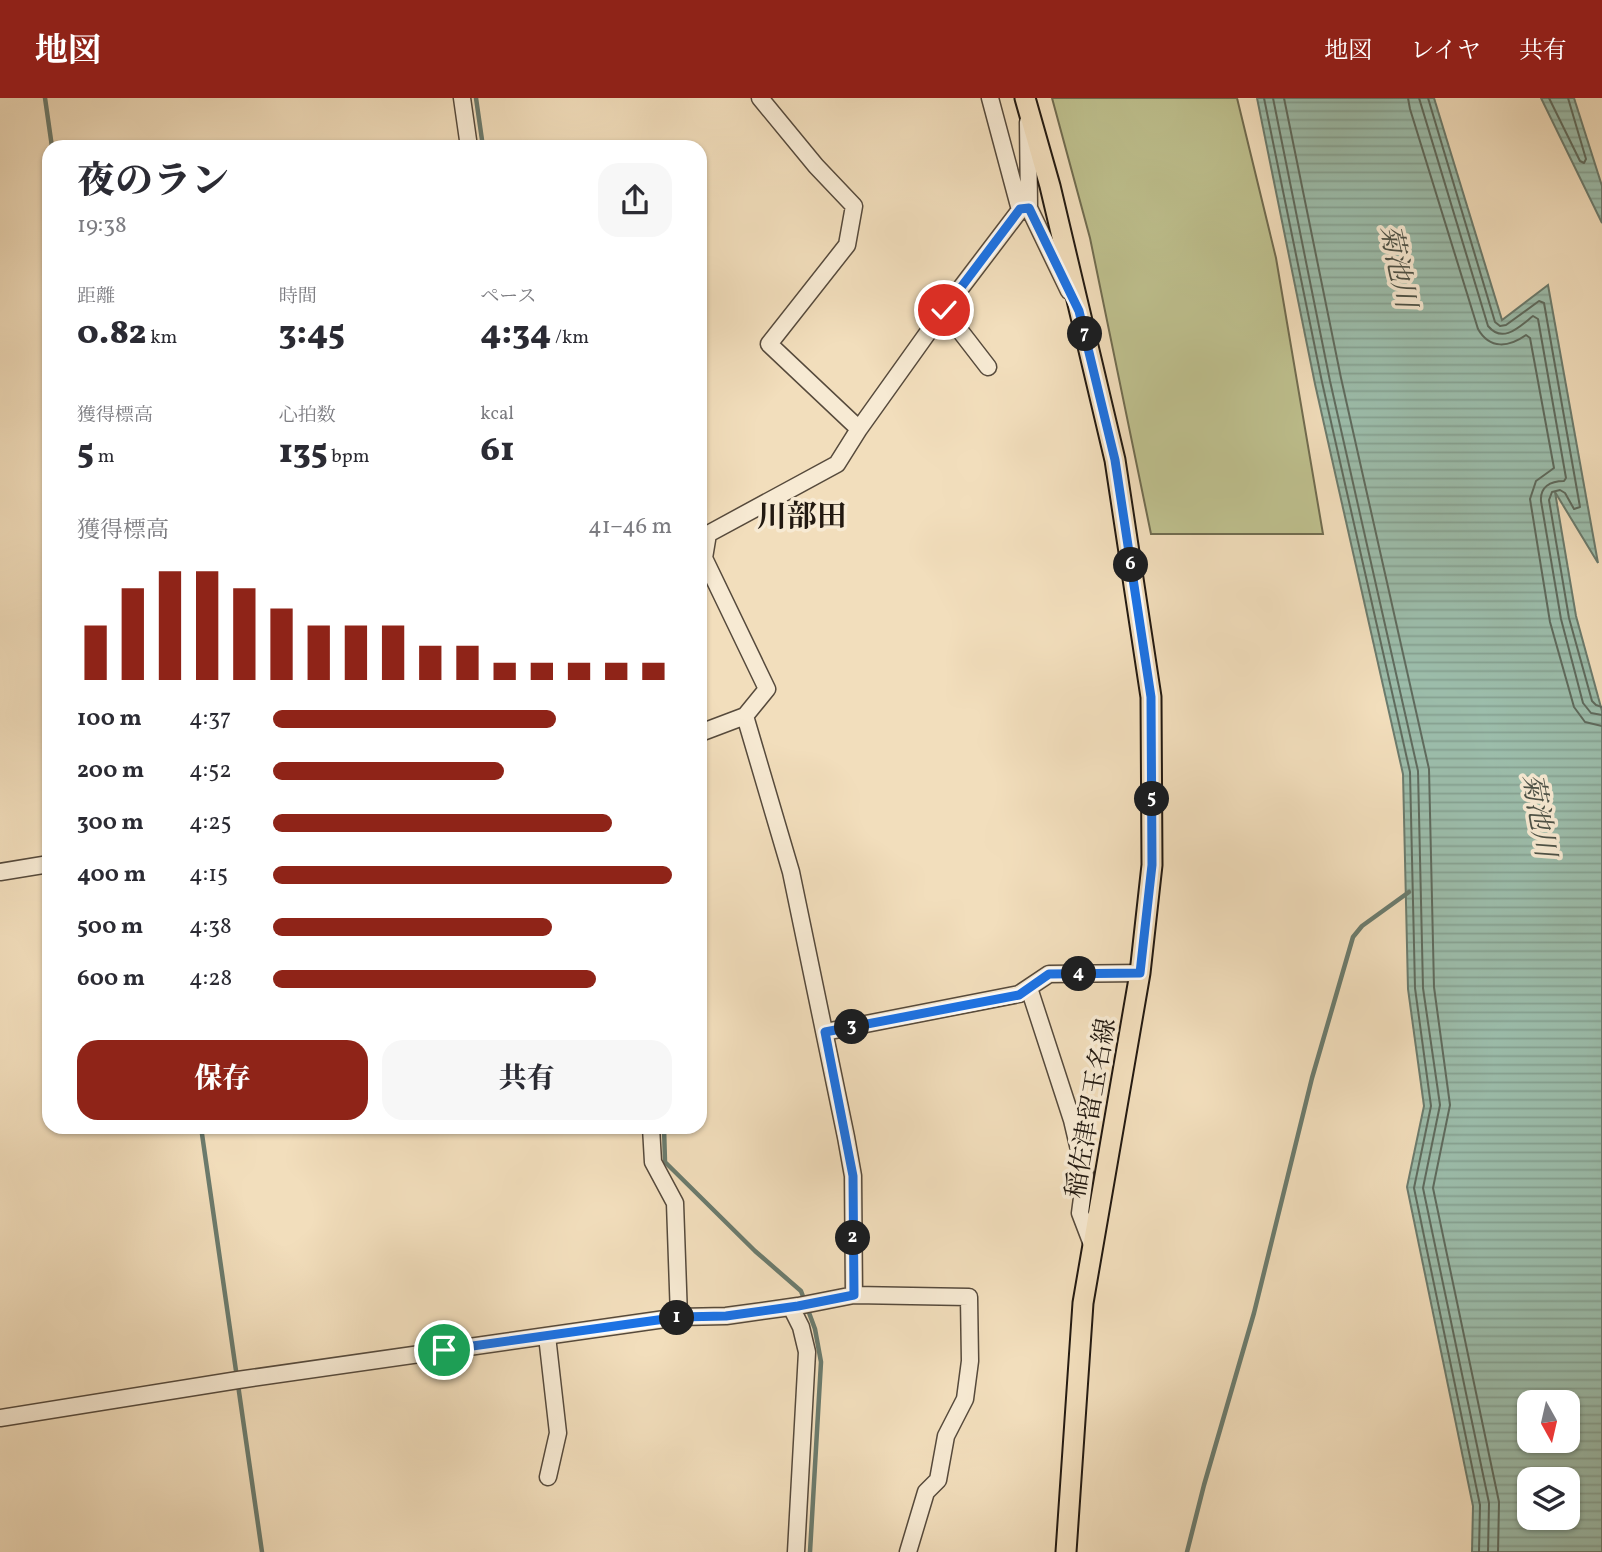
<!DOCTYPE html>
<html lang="ja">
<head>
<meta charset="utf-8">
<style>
	:root { --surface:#fff; --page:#f7f7f7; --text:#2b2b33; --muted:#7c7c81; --accent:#8f2418 }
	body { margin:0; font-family:Vollkorn,"Noto Serif JP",serif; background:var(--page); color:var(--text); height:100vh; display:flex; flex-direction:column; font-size:26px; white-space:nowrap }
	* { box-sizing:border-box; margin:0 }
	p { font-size:23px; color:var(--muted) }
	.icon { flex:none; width:38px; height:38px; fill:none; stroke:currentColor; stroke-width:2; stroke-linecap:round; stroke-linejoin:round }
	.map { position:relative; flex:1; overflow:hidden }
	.sheet { position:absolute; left:42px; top:42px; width:665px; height:994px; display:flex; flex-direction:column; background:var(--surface); border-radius:21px; box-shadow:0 2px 5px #0004 }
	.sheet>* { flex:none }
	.needle { width:46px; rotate:172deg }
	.buttons { position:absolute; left:1517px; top:1292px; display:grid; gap:14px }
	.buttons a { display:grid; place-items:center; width:63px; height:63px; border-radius:14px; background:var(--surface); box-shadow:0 2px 5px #0004; font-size:35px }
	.pin { position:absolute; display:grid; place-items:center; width:60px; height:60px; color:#fff; margin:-30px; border:4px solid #fff; border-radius:50%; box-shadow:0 2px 7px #0007 }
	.km { position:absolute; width:35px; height:35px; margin:-18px; border-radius:50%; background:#222; color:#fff; font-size:19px; line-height:35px; text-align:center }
	.round { display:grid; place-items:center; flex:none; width:74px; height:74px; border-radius:21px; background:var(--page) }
	.summary { display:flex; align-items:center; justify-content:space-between; height:119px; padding:0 35px }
	h1 { font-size:38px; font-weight:800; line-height:52px }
	.figures { display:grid; grid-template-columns:repeat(3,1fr); gap:10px; height:119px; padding:7px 35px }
	.figures div { display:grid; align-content:center }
	.figures b { font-size:35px; font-weight:800 }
	.figures small { font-size:19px; font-weight:400 }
	.figures p { font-size:19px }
	.chart { height:196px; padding:14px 35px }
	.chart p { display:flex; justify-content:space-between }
	.chart svg { width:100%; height:126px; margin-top:7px; stroke:var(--accent); stroke-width:6 }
	.action { display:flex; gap:14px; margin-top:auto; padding:14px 35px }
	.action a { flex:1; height:80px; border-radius:21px; background:var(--accent); color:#fff; font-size:28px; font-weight:800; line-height:80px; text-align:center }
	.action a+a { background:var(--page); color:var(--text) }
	ul { padding:0 35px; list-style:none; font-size:23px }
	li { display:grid; grid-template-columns:112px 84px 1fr; align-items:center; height:52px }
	li i { height:18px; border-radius:9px; background:var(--accent) }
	header { display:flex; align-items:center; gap:42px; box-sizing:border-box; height:98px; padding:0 35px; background:var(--accent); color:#fff }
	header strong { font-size:33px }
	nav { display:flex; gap:38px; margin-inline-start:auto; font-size:24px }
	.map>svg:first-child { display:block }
	.park { fill:#bec08e; stroke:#706c50; stroke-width:2 }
	.water { fill:url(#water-rules); stroke:#6b7b6d; stroke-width:2; fill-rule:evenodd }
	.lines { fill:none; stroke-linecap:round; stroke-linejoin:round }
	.shore { stroke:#5f6b5e; stroke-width:2 }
	.stream { stroke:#6b7b6d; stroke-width:4.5 }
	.minor-casing { stroke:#564a3c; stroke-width:19 }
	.major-casing { stroke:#221911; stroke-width:23 }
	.minor { stroke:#f7ead3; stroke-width:16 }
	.major { stroke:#f2debc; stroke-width:19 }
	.route-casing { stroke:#fff; stroke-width:14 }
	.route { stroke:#1a73e8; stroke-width:9 }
	.labels { text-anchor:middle; stroke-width:7; stroke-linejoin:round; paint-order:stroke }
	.street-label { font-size:26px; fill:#221911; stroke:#f7ead3 }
	.water-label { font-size:28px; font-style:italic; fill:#4d5247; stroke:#f7ead3 }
	.quarter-label { font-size:30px; font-weight:bold; fill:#221911; stroke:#f7ead3 }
</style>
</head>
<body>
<header>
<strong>地図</strong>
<nav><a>地図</a><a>レイヤ</a><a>共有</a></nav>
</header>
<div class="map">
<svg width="1602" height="1454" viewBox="0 0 1602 1454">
	<defs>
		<pattern id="water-rules" width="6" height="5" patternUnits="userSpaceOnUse" patternTransform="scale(1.75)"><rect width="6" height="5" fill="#9cbdab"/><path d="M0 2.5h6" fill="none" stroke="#86a292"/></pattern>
	</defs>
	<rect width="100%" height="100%" fill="#f2debc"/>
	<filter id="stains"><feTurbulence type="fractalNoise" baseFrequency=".00286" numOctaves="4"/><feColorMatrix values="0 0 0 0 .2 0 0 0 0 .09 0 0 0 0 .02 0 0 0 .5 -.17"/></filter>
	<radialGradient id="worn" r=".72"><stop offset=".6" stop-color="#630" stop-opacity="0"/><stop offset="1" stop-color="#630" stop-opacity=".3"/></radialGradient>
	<!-- park -->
	<path class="park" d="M1052,0h185l39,160 47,276h-172l-61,-296z"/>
	<!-- water -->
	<path class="water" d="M1257,0h177l68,222 46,-35 50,278 -43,-71 21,124 26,95v841h-130l1,-46 -66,-319 17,-81 -16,-117 -5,-215 -88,-390zM1530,1304h38v38h-38zM1530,1381h38v38h-38z
		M1541,0h33l28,88v37z"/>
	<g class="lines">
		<!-- shore -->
		<path class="shore" d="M1264,0l58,284 88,390 5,216 16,118 -17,82 66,317 -1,47
			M1273,0l57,283 88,390 5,217 17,117 -17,83 66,315 -1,49
			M1284,0l57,280 88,391 5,218 16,118 -17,83 66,314 -1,50
			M1408,0l2,11 68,220c12,21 31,18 48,6l4,3 24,130 -18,13 -6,18 20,123 24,85 11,15 17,4
			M1419,0l69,228c15,18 31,1 45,-10l5,3 28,159 -2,3c-14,0 -24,6 -23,20l20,118 22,84 8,10 11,2
			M1428,0l67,224 5,4 6,-1 33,-24 5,2 36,204 -6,2 -9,-16 -5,-3 -8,2 -3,8 20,118 23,83 4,4 6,2
			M1549,0l31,63 4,2 2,-4 -18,-61"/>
		<!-- stream -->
		<path class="stream" d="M45,0l7,49
			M476,0l7,49
			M201,1029l61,425
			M664,1029l1,35 90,89 46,40 14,38 6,33 -11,190
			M1187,1454l17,-67 50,-172 58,-235 41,-141 9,-11 47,-34"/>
		<defs>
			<path id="minor" d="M462,0l7,49
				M760,0l56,68 38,40 -7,39 -78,99 90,85
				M990,0l30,112
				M1029,110l40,83
				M944,212l44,57
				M745,618l46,156 55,265 7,39 1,119
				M700,635l45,-17 22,-27 -63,-131 4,-24 129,-70 22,-35 85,-119 76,-100 9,-2 -1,-86
				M0,774l49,-8
				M1029,890l43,132 13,55 -5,38 13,34
				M825,934l194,-38 30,-20 91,-1
				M651,1029l2,35 22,41 4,114
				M791,1209l10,20 6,25 -11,200
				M547,1238l11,97 -10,44
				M0,1320l238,-38 441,-63 47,-1 72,-10 56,-11 115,2 1,64 -5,38 -19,37 -8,44 -12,12 -18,60"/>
			<path id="major" d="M1025,0l25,88 65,274 36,237 1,168 -12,108 -57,330 -17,249"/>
		</defs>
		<!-- minor casing -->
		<use href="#minor" class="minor-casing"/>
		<!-- major casing -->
		<use href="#major" class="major-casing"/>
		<!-- minor -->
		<use href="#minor" class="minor"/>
		<!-- major -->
		<use href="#major" class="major"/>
	</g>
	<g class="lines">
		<defs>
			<path id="route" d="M444,1252l235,-33 47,-1 72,-10 56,-11 -1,-119 -28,-144 194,-37 30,-21 91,-1 12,-108 -1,-168 -36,-237 -36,-149 -50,-103 -9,1 -76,101"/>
		</defs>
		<!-- route casing -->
		<use href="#route" class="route-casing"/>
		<!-- route -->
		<use href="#route" class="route"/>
	</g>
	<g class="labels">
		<!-- street labels -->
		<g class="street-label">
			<text transform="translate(1090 1010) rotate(-80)" y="9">稲佐津留玉名線</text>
		</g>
		<!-- water labels -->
		<g class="water-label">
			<text transform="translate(1399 168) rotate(78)" y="10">菊池川</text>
			<text transform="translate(1540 717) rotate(80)" y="10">菊池川</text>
		</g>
		<!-- quarter labels -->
		<g class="quarter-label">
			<text x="802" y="428">川部田</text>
		</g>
	</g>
	<rect width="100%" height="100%" filter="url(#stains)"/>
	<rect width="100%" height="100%" fill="url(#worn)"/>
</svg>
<div class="buttons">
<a><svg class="needle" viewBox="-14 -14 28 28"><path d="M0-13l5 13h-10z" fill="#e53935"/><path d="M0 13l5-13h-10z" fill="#7c7c81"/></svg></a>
<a><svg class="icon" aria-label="layers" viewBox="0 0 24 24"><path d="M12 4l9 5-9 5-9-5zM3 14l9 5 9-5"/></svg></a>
</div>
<div class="pin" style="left:444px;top:1252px;background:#1e9e55"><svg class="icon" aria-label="arrive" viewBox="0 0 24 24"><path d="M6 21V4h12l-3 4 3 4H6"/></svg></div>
<div class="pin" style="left:944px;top:212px;background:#d93025"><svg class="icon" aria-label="check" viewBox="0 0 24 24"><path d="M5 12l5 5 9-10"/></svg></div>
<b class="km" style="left:677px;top:1220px">1</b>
<b class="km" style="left:853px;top:1140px">2</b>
<b class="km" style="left:852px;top:929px">3</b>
<b class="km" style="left:1079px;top:876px">4</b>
<b class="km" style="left:1152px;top:701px">5</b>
<b class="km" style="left:1131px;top:467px">6</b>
<b class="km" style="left:1085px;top:236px">7</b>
<section class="sheet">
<div class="summary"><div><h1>夜のラン</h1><p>19:38</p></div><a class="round"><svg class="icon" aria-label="share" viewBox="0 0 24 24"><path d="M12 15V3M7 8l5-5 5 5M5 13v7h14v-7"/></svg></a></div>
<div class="figures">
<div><p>距離</p><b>0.82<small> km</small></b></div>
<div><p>時間</p><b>3:45</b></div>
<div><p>ペース</p><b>4:34<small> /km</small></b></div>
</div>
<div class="figures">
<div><p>獲得標高</p><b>5<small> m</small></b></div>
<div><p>心拍数</p><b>135<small> bpm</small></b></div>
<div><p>kcal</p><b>61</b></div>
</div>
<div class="chart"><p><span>獲得標高</span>41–46 m</p>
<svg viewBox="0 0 160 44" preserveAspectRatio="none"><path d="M5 44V25M15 44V12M25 44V6M35 44V6M45 44V12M55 44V19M65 44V25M75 44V25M85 44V25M95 44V32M105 44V32M115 44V38M125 44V38M135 44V38M145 44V38M155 44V38"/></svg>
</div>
<ul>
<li><b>100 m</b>4:37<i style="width:71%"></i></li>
<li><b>200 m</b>4:52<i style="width:58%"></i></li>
<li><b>300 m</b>4:25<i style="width:85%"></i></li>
<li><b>400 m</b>4:15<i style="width:100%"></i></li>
<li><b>500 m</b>4:38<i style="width:70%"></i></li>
<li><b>600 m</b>4:28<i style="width:81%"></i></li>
</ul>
<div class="action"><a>保存</a><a>共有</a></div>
</section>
</div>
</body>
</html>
